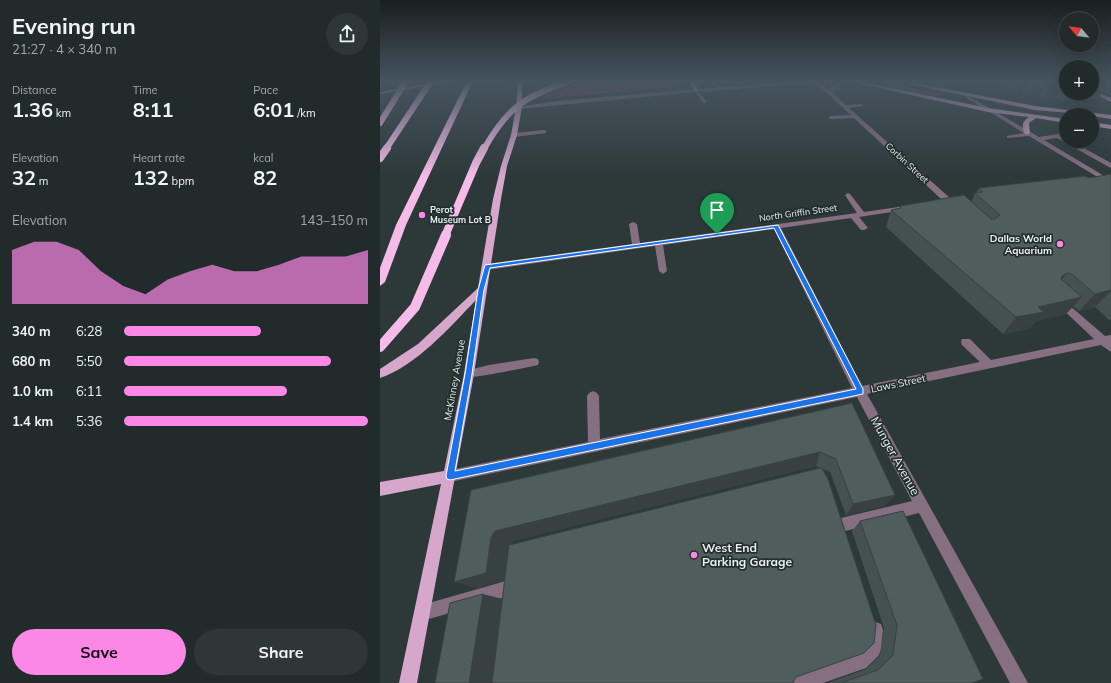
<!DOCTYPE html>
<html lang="en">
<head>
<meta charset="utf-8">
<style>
	:root { --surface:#222b2b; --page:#2e3737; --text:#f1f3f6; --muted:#a2a7a9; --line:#3f4747; --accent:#fb87e6 }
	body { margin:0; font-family:Mulish,sans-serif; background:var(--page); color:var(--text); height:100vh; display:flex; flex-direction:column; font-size:15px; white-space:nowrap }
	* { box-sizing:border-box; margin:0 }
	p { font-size:13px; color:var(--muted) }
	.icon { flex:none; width:22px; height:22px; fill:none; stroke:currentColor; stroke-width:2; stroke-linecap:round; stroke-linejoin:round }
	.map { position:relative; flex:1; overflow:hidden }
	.side { display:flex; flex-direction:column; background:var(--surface); width:380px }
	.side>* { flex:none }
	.needle { width:26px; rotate:299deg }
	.buttons { position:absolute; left:679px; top:12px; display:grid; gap:8px }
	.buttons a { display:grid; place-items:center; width:40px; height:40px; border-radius:50%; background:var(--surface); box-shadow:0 4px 16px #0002,0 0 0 1px var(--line); font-size:20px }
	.pin { position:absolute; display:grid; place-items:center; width:34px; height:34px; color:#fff; margin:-41px -17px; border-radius:50% 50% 50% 0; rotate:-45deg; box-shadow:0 0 4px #0007 }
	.pin .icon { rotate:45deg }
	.round { display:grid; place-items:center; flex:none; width:42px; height:42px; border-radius:21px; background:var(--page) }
	.summary { display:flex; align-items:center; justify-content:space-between; height:68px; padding:0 12px }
	h1 { font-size:22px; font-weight:700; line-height:30px }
	.figures { display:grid; grid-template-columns:repeat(3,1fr); gap:6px; height:68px; padding:4px 12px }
	.figures div { display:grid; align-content:center }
	.figures b { font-size:20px; font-weight:700 }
	.figures small { font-size:11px; font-weight:400 }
	.figures p { font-size:11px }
	.chart { height:112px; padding:8px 12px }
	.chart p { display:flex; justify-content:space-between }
	.chart svg { width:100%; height:72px; margin-top:4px; fill:var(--accent); opacity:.7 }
	.primary-button { display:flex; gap:8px; margin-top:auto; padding:8px 12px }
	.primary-button a { flex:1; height:46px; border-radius:24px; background:var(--accent); color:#111; font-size:16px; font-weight:700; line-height:46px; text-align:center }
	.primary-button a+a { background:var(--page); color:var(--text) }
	ul { padding:0 12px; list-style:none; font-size:13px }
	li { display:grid; grid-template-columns:64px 48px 1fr; align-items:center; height:30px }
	li i { height:10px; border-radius:5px; background:var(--accent) }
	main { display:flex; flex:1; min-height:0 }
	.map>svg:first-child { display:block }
	.green { fill:#6d3d64 }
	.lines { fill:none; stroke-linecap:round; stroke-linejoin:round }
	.minor { fill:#866f81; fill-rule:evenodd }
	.major { fill:#d6a6cb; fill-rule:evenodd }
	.highway { fill:#f5bce9; fill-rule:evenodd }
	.highway-bridge-far2 { stroke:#f5bce9; stroke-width:6 }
	.highway-bridge-far1 { stroke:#f5bce9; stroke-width:8 }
	.highway-bridge { stroke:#f5bce9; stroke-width:10 }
	.wall { fill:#455050 }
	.shaded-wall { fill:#384141 }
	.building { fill:#505d5d; stroke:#384141 }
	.route { fill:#1a73e8; stroke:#fff; fill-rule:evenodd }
	.poi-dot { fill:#fb87e6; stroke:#232f2f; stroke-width:1.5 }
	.labels { text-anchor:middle; stroke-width:3.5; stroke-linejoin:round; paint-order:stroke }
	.far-street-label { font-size:9px; fill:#e7efef; stroke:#232f2f }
	.far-poi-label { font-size:9px; font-weight:bold; fill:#e7efef; stroke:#232f2f; text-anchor:start }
	.poi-label { font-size:10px; font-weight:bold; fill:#e7efef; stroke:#232f2f; text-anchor:end }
	.street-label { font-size:10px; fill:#e7efef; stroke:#232f2f }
	.near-street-label { font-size:12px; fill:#e7efef; stroke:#232f2f }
	.near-poi-label { font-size:12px; font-weight:bold; fill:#e7efef; stroke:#232f2f; text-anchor:start }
</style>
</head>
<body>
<main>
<section class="side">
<div class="summary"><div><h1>Evening run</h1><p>21:27 · 4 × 340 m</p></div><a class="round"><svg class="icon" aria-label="share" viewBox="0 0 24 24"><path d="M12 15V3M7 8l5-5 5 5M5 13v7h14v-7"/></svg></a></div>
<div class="figures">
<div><p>Distance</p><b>1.36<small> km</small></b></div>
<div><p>Time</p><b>8:11</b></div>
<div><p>Pace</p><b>6:01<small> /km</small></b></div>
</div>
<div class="figures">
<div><p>Elevation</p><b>32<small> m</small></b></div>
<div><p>Heart rate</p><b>132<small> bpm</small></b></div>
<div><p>kcal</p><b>82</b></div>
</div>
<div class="chart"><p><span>Elevation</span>143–150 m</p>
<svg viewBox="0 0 160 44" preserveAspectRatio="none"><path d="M0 44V11L10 6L20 6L30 11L40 24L50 33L60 38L70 29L80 24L90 20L100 24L110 24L120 20L130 15L140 15L150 15L160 11V44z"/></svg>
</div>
<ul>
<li><b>340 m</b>6:28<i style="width:56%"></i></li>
<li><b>680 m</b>5:50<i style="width:85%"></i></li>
<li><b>1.0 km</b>6:11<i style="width:67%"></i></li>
<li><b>1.4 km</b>5:36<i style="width:100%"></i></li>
</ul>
<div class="primary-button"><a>Save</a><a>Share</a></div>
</section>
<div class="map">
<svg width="731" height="683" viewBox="0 0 731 683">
	<rect width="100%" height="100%" fill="#2d3939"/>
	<!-- green -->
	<path class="green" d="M203,81h103l-7,5 -12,2 -128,11 20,-9z
		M484,81h13l67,13 -1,3z"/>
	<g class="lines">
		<!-- minor -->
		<path class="minor" d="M422,81h29l-12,2 10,7c5,-6 10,-9 17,-9l-10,7 -3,5 13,12 16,-1v2l-13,2 110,98v4h-6l-99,-92 -25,1v-2l2,-1 20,-1 -23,-21 -15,-11 -114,9 8,10 -3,2 -9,-12 -176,17 -3,-2 42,-6 138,-12z
			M585,94l74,43 19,-3 8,4v3h5l40,22v5l-2,-1 -52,-29 -13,2 67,40v5l-82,-49 -22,2v-2l17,-3 -61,-37z
			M164,130l2,1v2l-32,4 -3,-2 3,-2z
			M468,193l2,1 14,18 41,-6 4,2 -4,2 -46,7 9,11 -4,2h-3l-10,-12 -70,10 81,158 118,-24 -18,-17 -1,-3 1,-3h8l21,21 103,-21 -38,-36 -2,-2 2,-2h6l43,37 6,-1v17l-10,-7 -234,49 161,289h-18l-91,-170 -78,19 -5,-2 -2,-5 2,-5 5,-2 71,-17 -55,-104 -407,85 -5,-2 -1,-4 1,-4 5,-2 138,-28 -1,-46 2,-3 4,-2 4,2 2,3 1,43 252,-51 -78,-159 -111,16 4,26 -4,3 -4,-3 -4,-25 -168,24 -4,-3 4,-3 145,-20 -3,-20 4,-2 4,2 3,19 217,-30 -12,-18z
			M154,358l4,1 1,3 -1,3 -4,1c-10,2 -64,13 -69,11l-1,-3 1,-3 24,-6z
			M133,579l5,3 3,5 -3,5 -5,3 -91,26 -6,-2 -2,-6 2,-6 6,-2z
			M495,622l6,2 2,6 -2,19 -2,6 -13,13 -43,15h-34l3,-6 63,-22 10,-10 4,-21z"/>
		<!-- major -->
		<path class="major" d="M0,81h4l-4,4z
			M62,81h12l-74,13v-2z
			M138,81h4v26l-5,28 -10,31 -6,33 -27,175 -57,309h-18l42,-199 -61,12v-14l64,-11 20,-97 12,-74c-26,27 -60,66 -96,78v-9l38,-25 60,-56 15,-89 8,-33 10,-31 5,-28z
			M468,81h10l130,27 78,11v4l-30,-5 -7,5 1,10 -3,2 -3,-2c-2,-8 -2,-11 5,-16l-41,-5z
			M514,81h11l130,25 76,9v4l-19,-3v-1l-57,-5z
			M712,90l19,8v4l-19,-9z
			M712,122l19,3v4l-19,-3z"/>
		<!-- highway -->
		<path class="highway" d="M87,81h6l-67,144 -21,57 -5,4v-18l16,-43z
			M309,81h6l3,10h-4z"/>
		<!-- highway-bridge-far2 -->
		<path class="highway-bridge-far2" d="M0,123l26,-42
			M6,149l45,-68
			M104,149c24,-43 41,-52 86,-68"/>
		<!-- highway-bridge-far1 -->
		<path class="highway-bridge-far1" d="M0,158l7,-10
			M65,236l31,-73 8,-15"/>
		<!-- highway-bridge -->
		<path class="highway-bridge" d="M0,347l35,-40 31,-72"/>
	</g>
	<!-- wall -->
	<path class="wall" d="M613,81h73v12h26v-12h19v15l-9,-4 -4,6 -35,3 -7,-3 -12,1 -6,-4 -9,1 -7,-4 -8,1z
		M731,174v145l-2,1 -14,-13 -16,4 -6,-5 -7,8 -30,7 -7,8 -26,5 -117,-107 5,-17 8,-1 1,-3 71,-4 4,-9h1l3,-5 110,-10z
		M472,403l33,103 -39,9 -16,-43 -14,-6 -303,75 -2,3 -9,55 3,-19 -28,8 -6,-98z
		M480,521l112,162h-145l39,-14 14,-14 4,-27 -32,-97z"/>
	<!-- shaded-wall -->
	<path class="shaded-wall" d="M640,81h8l-6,11 -8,1z
		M656,82h9l-7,13 -9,1z
		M683,84l-7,14 -12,1 7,-14z
		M727,84l-9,14 -35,3 4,-8h25v-8z
		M687,273l-15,18 10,-15z
		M731,290v1l-16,16 -16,4 16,-17z
		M702,297l-16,17 -30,7 -7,8 -26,5 13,-17 22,-10z
		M440,452l-4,14 -303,75 -3,6 -4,33 -29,8 -23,-6 37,-44 4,-7z
		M515,495l-10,11 -39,9 7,-11z
		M103,594l20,5 -10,84h-24z"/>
	<!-- building -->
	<path class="building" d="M654,81h32v4l-3,-1 -12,1 -6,-3h-9z
		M712,81h10l5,3 -15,1z
		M731,174v116l-16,4 -23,-20 -5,-1 -5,3 -1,3 21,18 -44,10 6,5 -28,5 -125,-107 10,-2 -1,-2 64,-11 27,24h4l5,-4 -25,-22 8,-1 -4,-4 106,-12 4,2z
		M472,403l43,92 -42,9 -17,-45 -16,-7 -325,79 -4,7 -5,35 -32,9 17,-92z
		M440,468l3,2 5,9 48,146 -2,18 -10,10 -68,24 -3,6h-301l17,-138z
		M523,511l80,168 -11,4h-131l37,-13 15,-15 4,-30 -37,-104z
		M103,594l-14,89h-34l15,-80z"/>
	<!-- sky -->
	<linearGradient id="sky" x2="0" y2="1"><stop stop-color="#191f1f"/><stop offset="0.46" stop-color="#46545f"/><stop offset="1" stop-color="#46545f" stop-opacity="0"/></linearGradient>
	<rect width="731" height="177" fill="url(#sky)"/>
	<!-- route -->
	<path class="route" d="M398,225l85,164v5l-413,86 -3,-1 -1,-3 19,-102 13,-84 7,-25zM394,228l82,161 -401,82 17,-97 12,-84 6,-22z"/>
	<!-- markers -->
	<g class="poi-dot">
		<circle cx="42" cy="215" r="4"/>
		<circle cx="680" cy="244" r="4"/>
		<circle cx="314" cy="555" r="4"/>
	</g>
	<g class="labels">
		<!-- far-street labels -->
		<g class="far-street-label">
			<text transform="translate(527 163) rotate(43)" y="3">Corbin Street</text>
			<text transform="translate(418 213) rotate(-8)" y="3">North Griffin Street</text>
		</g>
		<!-- far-poi labels -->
		<g class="far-poi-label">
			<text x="50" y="213">Perot<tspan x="50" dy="10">Museum Lot B</tspan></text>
		</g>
		<!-- poi labels -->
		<g class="poi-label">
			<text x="672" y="242">Dallas World<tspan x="672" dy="12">Aquarium</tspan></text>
		</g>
		<!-- street labels -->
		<g class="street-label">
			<text transform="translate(74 380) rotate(-80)" y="4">McKinney Avenue</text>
			<text transform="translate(518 383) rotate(-12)" y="4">Laws Street</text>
		</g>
		<!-- near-street labels -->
		<g class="near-street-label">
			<text transform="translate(515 456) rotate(61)" y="4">Munger Avenue</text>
		</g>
		<!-- near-poi labels -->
		<g class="near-poi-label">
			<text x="322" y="552">West End<tspan x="322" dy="14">Parking Garage</tspan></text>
		</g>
	</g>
</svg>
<div class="buttons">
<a><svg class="needle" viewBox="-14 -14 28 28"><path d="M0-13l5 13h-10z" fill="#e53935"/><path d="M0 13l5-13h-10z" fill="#a2a7a9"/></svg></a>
<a>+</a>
<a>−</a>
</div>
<div class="pin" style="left:337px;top:234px;background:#1e9e55"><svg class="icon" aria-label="arrive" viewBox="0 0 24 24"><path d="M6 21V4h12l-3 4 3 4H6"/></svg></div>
</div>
</main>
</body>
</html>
